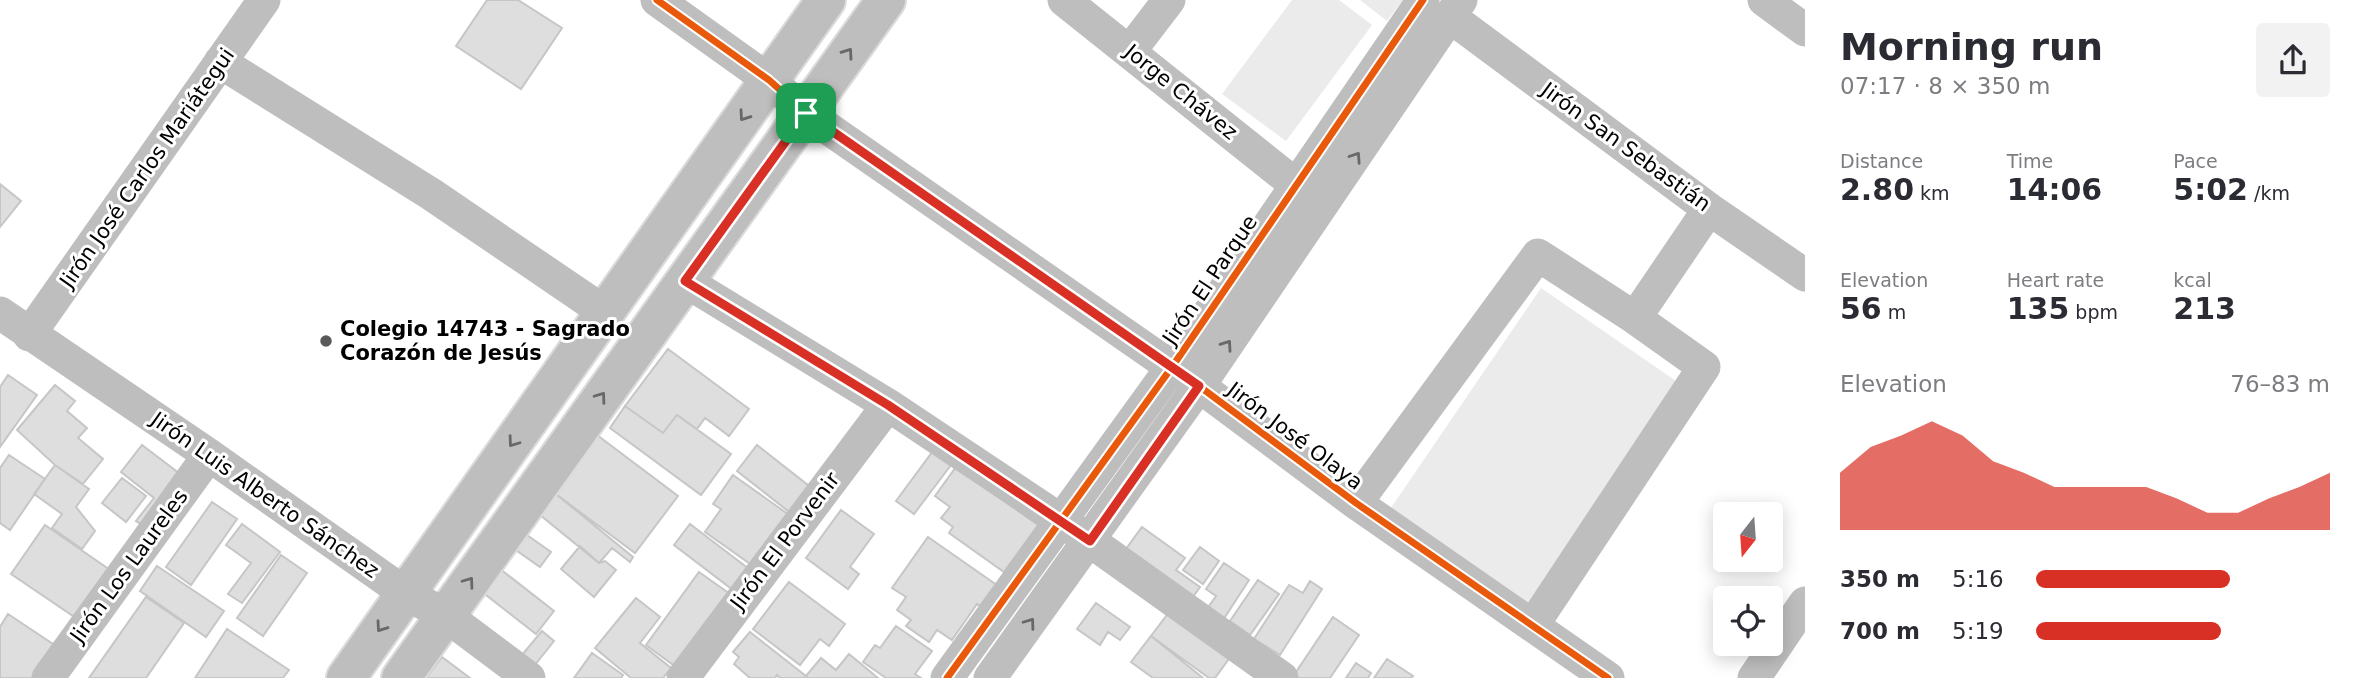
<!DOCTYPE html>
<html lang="en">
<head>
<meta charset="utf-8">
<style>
	:root { --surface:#fff; --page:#f2f2f3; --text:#2b2b33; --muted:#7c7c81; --accent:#d93025 }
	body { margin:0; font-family:"DejaVu Sans",sans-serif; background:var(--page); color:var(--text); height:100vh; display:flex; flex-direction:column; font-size:26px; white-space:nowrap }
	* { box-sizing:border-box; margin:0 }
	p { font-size:23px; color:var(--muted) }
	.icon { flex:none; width:38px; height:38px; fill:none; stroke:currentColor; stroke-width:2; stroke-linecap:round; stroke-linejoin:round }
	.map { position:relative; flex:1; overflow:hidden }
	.details { display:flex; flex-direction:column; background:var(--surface); width:560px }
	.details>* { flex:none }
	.needle { width:46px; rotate:197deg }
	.controls { position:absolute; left:1713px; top:502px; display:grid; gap:14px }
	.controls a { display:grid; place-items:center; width:70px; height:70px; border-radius:7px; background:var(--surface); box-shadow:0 4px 18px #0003; font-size:35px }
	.pin { position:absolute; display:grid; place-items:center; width:60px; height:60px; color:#fff; margin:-30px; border-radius:14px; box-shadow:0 4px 10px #0006 }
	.round { display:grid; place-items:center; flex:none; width:74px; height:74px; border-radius:7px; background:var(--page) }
	.head { display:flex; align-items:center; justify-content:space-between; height:119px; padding:0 35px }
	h1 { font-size:38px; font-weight:800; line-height:52px }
	.figures { display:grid; grid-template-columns:repeat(3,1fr); gap:10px; height:119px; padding:7px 35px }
	.figures div { display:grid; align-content:center }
	.figures b { font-size:30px; font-weight:800 }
	.figures small { font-size:19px; font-weight:400 }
	.figures p { font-size:19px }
	.chart { height:196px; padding:14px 35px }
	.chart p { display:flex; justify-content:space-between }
	.chart svg { width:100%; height:126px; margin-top:7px; fill:var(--accent); opacity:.7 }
	ul { padding:0 35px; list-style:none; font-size:23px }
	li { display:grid; grid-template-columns:112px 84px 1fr; align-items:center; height:52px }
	li i { height:18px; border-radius:9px; background:var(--accent) }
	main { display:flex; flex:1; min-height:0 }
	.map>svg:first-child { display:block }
	.green { fill:#ebebeb }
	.building { fill:#dedede; stroke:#c6c6c6; stroke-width:2 }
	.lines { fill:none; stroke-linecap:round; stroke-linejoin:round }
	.major-casing { stroke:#dbdbdb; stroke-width:42 }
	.minor { stroke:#bebebe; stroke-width:33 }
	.major { stroke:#bebebe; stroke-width:38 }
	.cycleway-casing { stroke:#fff; stroke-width:11 }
	.cycleway { stroke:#e8590c; stroke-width:7 }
	.oneway { stroke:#686868 }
	.route-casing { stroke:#fff; stroke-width:14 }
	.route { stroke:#d93025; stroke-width:9 }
	.poi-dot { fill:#595959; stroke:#fff; stroke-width:2.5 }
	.labels { text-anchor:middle; stroke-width:6; stroke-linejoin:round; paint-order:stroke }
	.street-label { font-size:21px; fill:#000; stroke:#fff }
	.poi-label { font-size:21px; font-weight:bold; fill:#000; stroke:#fff; text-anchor:start }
</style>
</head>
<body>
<main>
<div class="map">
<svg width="1805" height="678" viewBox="0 0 1805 678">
	<rect width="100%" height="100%" fill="#fff"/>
	<!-- green -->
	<path class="green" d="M1292,0h47l33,25 -86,116 -64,-47z
		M1360,0h43l-16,21z
		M1541,288l138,95 -151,234 -144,-99z"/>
	<!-- building -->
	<path class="building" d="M487,0h31l44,28 -41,61 -65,-43z
		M0,184l21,17 -21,26z
		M668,349l81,60 -20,27 -24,-18 -8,11 -20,-14 -14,18 -38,-27z
		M8,375l29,20 -37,52v-60z
		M55,385l20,16 -8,10 20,17 -9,10 25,21 -20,25 -28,-19 -38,-35z
		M625,406l38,27 14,-18 54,39 -30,41 -91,-67z
		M593,432l85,64 -43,57 -86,-64z
		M142,445l42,32 -39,50 -9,-6 18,-23 -33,-26z
		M757,445l56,44 -20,26 -56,-44z
		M933,451l18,14 -37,49 -18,-13z
		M9,455l36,24 -35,51 -10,-7v-55z
		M55,465l34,24 -13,18 19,24 -13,18 -30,-21 10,-14 -28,-20z
		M956,467l82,58 -34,47 -55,-39 4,-6 -12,-9 9,-11 -15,-11z
		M733,475l59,42 -36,51 -51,-36 16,-23 -8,-5z
		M122,478l24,18 -20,26 -24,-19z
		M551,490l82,67 -3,5 -18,-14 -13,15 -65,-53z
		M212,502l25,17 -46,66 -25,-18z
		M841,510l33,24 -24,33 9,7 -11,15 -42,-31z
		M242,524l38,28 -38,51 -14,-9 23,-31 -25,-18z
		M690,524l59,45 -16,21 -59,-45z
		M45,525l68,47 -34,48 -68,-46z
		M1142,527l43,31 -9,12 24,17 -10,14 -67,-48z
		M517,528l34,24 -11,15 -34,-24z
		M928,537l73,51 -15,22 -9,-6 -25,36 -15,-10 -8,12 -23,-16 5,-6 -14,-10 9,-13 -14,-9z
		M580,546l19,17 6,-2 11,9 -22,27 -33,-28z
		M1200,547l19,14 -16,23 -20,-14z
		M281,555l26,18 -44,63 -26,-18z
		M1224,563l25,17 -26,40 -16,-11 9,-13 -10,-7z
		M495,565l59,46 -18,23 -59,-46z
		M157,566l67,45 -18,26 -66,-46z
		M699,572l31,22 -54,73 -30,-22z
		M1258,580l21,14 -29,41 -20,-14z
		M1310,581l12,8 -42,66 -26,-16 35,-54 14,8z
		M789,582l56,42 -16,22 -9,-7 -20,26 -47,-36z
		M146,597l38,26 -38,55h-57z
		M636,598l24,19 -20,26 31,25 -8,10h-32l-36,-30z
		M1096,603l34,24 -10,13 -12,-8 -8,13 -23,-16z
		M1170,611l61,45 -16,22h-6l-58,-42z
		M8,614l51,34 -20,30h-39v-51z
		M1333,617l26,18 -29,43h-31l-5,-3z
		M896,626l36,25 -17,23 6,4h-35l-23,-16 12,-17 5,3z
		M227,629l62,41 -6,8h-88z
		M542,631l12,10 -20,25 -13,-10z
		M750,632l56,44 -2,2h-24l-3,-3 -2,3h-25l-16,-14 5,-7 -6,-5z
		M1151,636l52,42h-50l-22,-16z
		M592,653l31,22 -2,3h-47z
		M849,654l29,24h-70l-2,-2 15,-18 15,12z
		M442,657l28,21h-44z
		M1387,659l26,17 -2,2h-37z
		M1356,663l15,10 -3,5h-22z"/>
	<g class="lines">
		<defs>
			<path id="major" d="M346,678l480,-678
				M401,678l485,-678"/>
		</defs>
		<!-- major casing -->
		<use href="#major" class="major-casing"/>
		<!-- minor -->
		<path class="minor" d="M657,0l112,80 37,33 393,273 157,117 252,175
			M1064,0l232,185
			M1764,0l41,30
			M1449,16l260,193 96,66
			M1130,51l39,-51
			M220,62l211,132 175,119
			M685,281l203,124 174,116 220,157
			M0,313l209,142 196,138 40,22 84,63
			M1635,318l74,-109
			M29,335l235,-335
			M1356,503l182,-248 97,63 69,49 -171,258
			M48,678l161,-223
			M683,678l205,-273
			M947,678l225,-311 251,-367
			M990,678l209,-292 262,-386
			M1754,678l51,-75"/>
		<!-- major -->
		<use href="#major" class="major"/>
		<defs>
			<path id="cycleway" d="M657,0l112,80 37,33 393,273 157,117 252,175
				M947,678l225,-311 251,-367"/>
		</defs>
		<!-- cycleway casing -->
		<use href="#cycleway" class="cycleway-casing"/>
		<!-- cycleway -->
		<use href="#cycleway" class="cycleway"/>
	</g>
	<!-- one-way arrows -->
	<defs><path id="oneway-chevron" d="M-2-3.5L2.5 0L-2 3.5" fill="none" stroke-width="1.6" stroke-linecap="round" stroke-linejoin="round" transform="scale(1.75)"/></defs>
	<g class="oneway">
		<use href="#oneway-chevron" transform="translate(848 53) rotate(-55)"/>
		<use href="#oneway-chevron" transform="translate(744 116) rotate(125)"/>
		<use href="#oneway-chevron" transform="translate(1356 157) rotate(-56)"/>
		<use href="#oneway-chevron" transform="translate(1227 345) rotate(-55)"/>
		<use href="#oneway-chevron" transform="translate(601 397) rotate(-54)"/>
		<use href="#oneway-chevron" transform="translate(513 442) rotate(126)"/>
		<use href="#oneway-chevron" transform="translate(469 582) rotate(-54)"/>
		<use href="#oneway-chevron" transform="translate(1030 623) rotate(-54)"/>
		<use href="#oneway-chevron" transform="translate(381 627) rotate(125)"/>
	</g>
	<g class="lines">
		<defs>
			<path id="route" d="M806,113l393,273 -109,155 -202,-136 -203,-124z"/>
		</defs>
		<!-- route casing -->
		<use href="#route" class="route-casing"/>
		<!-- route -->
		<use href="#route" class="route"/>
	</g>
	<!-- markers -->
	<circle class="poi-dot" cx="326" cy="341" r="7"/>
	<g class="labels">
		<!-- street labels -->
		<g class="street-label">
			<text transform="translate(1181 92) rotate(39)" y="7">Jorge Chávez</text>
			<text transform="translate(1626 147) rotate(36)" y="7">Jirón San Sebastián</text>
			<text transform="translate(147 168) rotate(-55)" y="7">Jirón José Carlos Mariátegui</text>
			<text transform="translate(1210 280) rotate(-56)" y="7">Jirón El Parque</text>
			<text transform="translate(1295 436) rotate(37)" y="7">Jirón José Olaya</text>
			<text transform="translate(265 495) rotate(35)" y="7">Jirón Luis Alberto Sánchez</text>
			<text transform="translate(785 541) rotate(-53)" y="7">Jirón El Porvenir</text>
			<text transform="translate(129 566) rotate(-54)" y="7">Jirón Los Laureles</text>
		</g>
		<!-- poi labels -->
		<g class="poi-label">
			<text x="340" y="336">Colegio 14743 - Sagrado<tspan x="340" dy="24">Corazón de Jesús</tspan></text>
		</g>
	</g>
</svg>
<div class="controls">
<a><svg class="needle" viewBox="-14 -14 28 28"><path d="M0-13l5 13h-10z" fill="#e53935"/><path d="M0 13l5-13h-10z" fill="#7c7c81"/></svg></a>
<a><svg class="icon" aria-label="locate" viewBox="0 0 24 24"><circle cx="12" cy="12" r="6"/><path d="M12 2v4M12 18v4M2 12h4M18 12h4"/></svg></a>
</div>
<div class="pin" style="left:806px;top:113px;background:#1e9e55"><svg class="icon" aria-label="arrive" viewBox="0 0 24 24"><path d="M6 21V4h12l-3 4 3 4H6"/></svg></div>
</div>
<section class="details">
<div class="head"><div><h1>Morning run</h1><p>07:17 · 8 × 350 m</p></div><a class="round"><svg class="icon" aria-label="share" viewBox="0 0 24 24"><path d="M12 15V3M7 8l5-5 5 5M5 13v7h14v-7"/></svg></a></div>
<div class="figures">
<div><p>Distance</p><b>2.80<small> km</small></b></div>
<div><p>Time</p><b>14:06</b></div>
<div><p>Pace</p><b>5:02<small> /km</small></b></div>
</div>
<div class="figures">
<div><p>Elevation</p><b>56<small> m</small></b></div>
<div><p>Heart rate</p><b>135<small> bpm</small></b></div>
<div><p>kcal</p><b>213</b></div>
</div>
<div class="chart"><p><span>Elevation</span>76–83 m</p>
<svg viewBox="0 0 160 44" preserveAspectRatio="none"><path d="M0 44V24L10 15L20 11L30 6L40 11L50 20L60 24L70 29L80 29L90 29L100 29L110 33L120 38L130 38L140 33L150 29L160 24V44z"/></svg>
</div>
<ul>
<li><b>350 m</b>5:16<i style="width:66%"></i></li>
<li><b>700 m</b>5:19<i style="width:63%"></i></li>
</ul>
</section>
</main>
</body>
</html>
